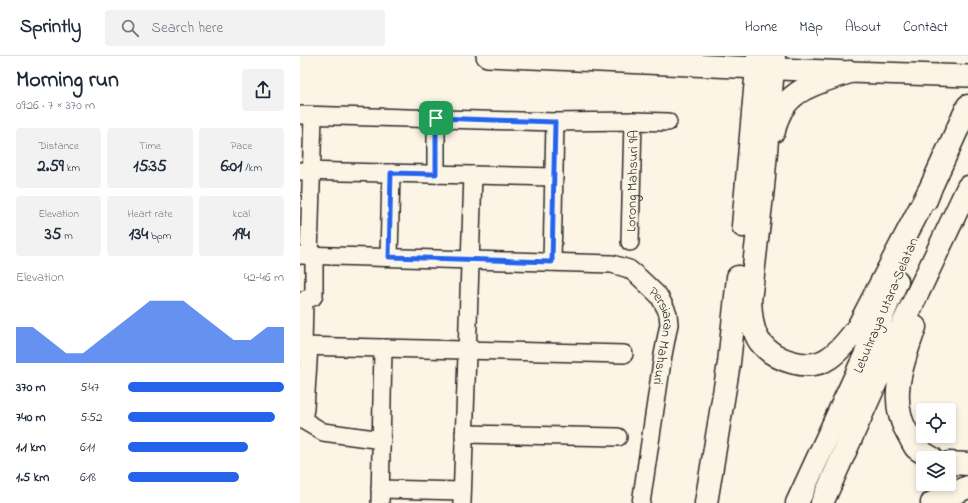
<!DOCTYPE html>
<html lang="en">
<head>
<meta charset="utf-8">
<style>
	:root { --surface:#fff; --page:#f2f2f3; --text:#1f2937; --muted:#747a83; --line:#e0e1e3; --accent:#2563eb }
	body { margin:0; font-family:"Indie Flower",sans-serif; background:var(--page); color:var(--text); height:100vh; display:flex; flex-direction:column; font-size:15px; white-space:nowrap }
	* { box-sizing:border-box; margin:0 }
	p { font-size:13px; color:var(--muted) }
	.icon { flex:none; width:22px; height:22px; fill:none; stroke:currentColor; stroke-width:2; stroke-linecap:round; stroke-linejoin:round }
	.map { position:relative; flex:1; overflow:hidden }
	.side { display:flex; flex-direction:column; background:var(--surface); width:300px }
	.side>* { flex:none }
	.buttons { position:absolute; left:616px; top:347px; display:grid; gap:8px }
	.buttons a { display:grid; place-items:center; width:40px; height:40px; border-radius:4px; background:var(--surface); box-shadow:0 2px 6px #0003; font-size:20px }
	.pin { position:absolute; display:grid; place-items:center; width:34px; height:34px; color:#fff; margin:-17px; border-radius:8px; box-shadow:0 2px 6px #0006 }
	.round { display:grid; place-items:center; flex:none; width:42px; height:42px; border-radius:4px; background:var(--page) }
	.headline { display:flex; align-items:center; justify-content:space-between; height:68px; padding:0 16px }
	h1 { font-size:22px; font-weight:700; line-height:30px }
	.metrics { display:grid; grid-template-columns:repeat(3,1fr); gap:6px; height:68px; padding:4px 16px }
	.metrics div { display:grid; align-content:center; border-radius:4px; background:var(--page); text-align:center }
	.metrics b { font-size:17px; font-weight:700 }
	.metrics small { font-size:11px; font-weight:400 }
	.metrics p { font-size:11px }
	.chart { height:112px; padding:8px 16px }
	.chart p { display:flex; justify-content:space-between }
	.chart svg { width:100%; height:72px; margin-top:4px; fill:var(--accent); opacity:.7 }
	ul { padding:0 16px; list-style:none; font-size:13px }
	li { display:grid; grid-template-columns:64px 48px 1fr; align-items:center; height:30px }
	li i { height:10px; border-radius:5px; background:var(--accent) }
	header { display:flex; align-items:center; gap:24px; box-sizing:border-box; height:56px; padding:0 20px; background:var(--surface); border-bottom:1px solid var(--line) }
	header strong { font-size:19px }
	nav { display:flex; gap:22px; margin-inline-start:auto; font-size:14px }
	.search { width:280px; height:36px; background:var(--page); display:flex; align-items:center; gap:10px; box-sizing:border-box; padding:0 14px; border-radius:4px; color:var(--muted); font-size:15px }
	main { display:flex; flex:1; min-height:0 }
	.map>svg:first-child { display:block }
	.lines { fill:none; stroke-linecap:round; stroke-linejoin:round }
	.minor-casing { stroke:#2b2b2b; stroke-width:20 }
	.major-casing { stroke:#2b2b2b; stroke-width:24 }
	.highway-casing { stroke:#2b2b2b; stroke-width:25 }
	.minor { stroke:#fcf5e5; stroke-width:17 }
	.major { stroke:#fcf5e5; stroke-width:21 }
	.highway { stroke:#fcf5e5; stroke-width:22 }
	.route-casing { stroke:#fff; stroke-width:8 }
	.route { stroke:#2563eb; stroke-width:5 }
	.labels { text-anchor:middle; stroke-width:4; stroke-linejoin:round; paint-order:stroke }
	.street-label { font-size:14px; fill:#2b2b2b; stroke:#fcf5e5 }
</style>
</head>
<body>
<header>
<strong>Sprintly</strong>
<div class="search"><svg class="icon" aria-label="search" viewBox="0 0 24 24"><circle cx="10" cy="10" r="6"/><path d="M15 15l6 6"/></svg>Search here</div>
<nav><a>Home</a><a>Map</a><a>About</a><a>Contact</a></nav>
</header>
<main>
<section class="side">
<div class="headline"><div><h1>Morning run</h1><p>09:26 · 7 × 370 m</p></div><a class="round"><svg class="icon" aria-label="share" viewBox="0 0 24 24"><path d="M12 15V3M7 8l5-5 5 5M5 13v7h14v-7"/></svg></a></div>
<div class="metrics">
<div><p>Distance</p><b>2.59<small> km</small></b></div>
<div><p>Time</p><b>15:35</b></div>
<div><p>Pace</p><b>6:01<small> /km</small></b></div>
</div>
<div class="metrics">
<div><p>Elevation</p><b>35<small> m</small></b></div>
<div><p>Heart rate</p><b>134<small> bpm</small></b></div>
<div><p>kcal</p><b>194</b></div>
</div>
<div class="chart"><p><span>Elevation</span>42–46 m</p>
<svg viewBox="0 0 160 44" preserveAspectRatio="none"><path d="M0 44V22L10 22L20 30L30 38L40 38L50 30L60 22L70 14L80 6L90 6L100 6L110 14L120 22L130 30L140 30L150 22L160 22V44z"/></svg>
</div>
<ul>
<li><b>370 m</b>5:47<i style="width:100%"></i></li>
<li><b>740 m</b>5:52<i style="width:94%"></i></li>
<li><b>1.1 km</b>6:11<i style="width:77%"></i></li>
<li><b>1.5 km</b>6:18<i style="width:71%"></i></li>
</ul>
</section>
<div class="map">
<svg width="668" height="447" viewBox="0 0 668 447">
	<rect width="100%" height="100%" fill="#fcf5e5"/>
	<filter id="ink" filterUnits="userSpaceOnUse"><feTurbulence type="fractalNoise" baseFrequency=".025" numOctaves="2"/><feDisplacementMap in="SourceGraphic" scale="8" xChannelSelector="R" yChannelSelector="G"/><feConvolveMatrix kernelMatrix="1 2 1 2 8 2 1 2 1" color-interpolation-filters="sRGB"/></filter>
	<g filter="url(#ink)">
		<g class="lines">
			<defs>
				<g id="minor">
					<path d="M0,59l255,7 78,-1 35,1"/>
					<path d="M0,115l254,6"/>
					<path d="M136,118v-56"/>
					<path id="s1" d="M330,186l3,-121"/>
					<path id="s2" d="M0,199l312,9 17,5 10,8 20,19 7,13 2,5 1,10 -6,31 -22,148"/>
					<path d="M9,200l4,-140"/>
					<path d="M89,201l2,-84"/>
					<path d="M252,206l3,-140"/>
					<path d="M0,290l324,8"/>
					<path d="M3,290l1,-44 2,-3 7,-2 1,-2v-39"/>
					<path d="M0,363l4,-5 1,-6 4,-62"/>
					<path d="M1,363l22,13 59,8"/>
					<path d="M164,378l154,3"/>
					<path d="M80,433l82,2"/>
					<path d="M80,447l3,-155"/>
					<path d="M162,447l11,-328"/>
				</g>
				<path id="major" d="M187,0l363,16 118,4"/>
				<path id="highway" d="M474,0l-11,131 -13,114c1,14 2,30 10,41 15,19 49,30 69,16 12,-8 21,-20 29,-31l73,-140
					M474,75c8,-42 41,-47 76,-59
					M626,144l5,-13 37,-81
					M443,170l15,-170
					M615,271c-12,35 -28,73 -7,107 3,5 5,10 8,14 5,4 11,7 16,10
					M649,407l19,1
					M406,447l23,-140 9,-86
					M497,447l76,-165 24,-57
					M522,447l64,-143 82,-173
					M632,447l36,-16"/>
			</defs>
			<!-- minor casing -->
			<use href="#minor" class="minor-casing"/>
			<!-- major casing -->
			<use href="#major" class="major-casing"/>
			<!-- highway casing -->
			<use href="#highway" class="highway-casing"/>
			<!-- minor -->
			<use href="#minor" class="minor"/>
			<!-- major -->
			<use href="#major" class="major"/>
			<!-- highway -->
			<use href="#highway" class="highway"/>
		</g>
	</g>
	<g class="lines" filter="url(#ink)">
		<defs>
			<path id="route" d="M136,62l119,4 -3,140 -163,-5 2,-84 45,1z"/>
		</defs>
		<!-- route casing -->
		<use href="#route" class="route-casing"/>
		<!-- route -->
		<use href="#route" class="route"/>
	</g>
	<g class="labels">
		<!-- street labels -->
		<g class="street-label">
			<text dy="5" stroke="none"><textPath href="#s1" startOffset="61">Lorong Mahsuri 9A</textPath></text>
			<text transform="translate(585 249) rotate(-67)" y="5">Lebuhraya Utara–Selatan</text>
			<text dy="5" stroke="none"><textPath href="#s2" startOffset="411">Persiaran Mahsuri</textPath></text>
		</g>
	</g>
</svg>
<div class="buttons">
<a><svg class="icon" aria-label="locate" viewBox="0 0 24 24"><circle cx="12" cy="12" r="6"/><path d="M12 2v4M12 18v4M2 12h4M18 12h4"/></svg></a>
<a><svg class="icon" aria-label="layers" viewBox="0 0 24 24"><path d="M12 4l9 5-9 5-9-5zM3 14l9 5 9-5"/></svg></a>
</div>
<div class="pin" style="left:136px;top:62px;background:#1e9e55"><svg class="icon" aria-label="arrive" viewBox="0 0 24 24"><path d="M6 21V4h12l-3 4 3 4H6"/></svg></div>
</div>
</main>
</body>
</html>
